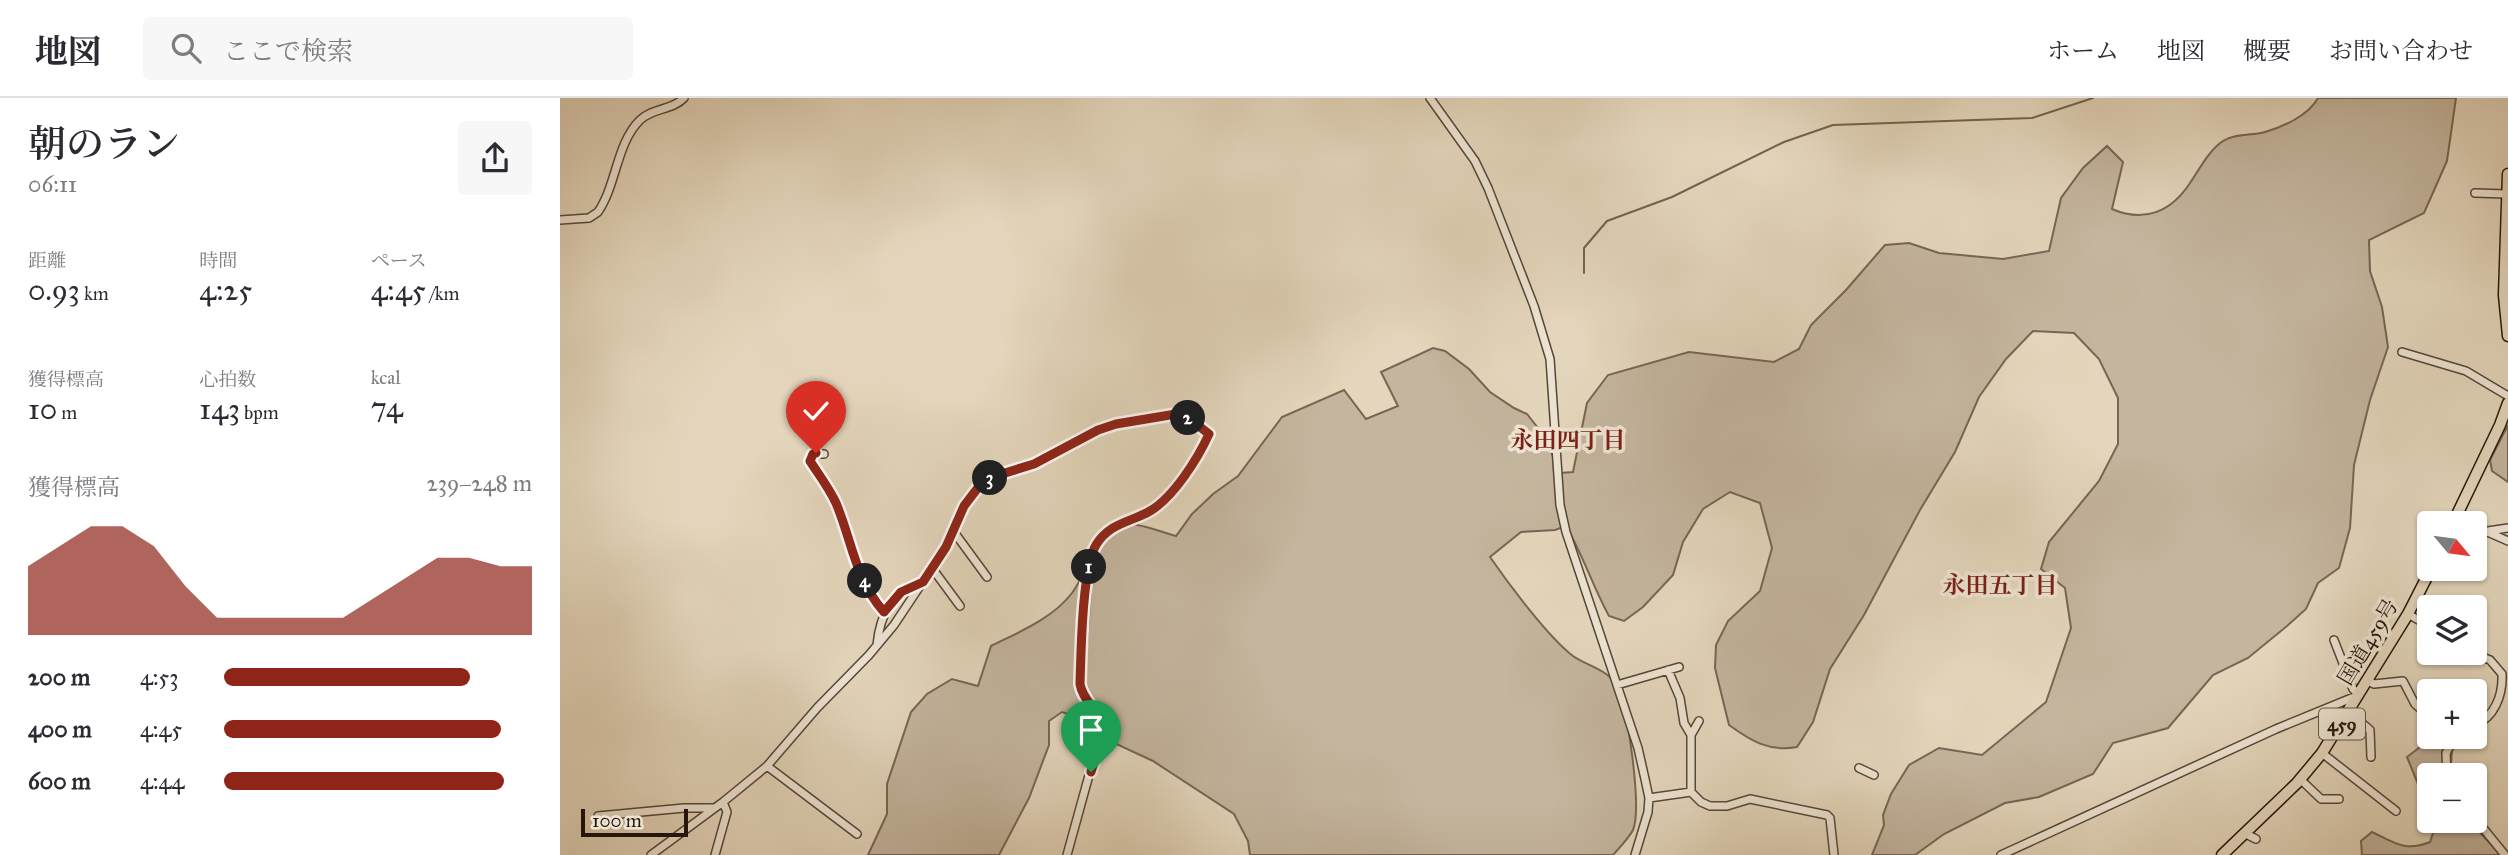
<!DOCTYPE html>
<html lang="ja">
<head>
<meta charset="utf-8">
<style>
	:root { --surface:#fff; --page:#f7f7f7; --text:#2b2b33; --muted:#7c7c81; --line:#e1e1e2; --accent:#8f2418 }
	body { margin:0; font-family:"IM FELL Great Primer","Noto Serif JP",serif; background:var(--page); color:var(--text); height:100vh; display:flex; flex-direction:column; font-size:26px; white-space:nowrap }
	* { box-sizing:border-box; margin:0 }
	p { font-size:23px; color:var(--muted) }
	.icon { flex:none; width:38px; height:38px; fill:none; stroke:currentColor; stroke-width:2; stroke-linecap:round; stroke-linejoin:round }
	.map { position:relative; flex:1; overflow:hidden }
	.panel { display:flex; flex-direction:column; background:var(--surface); width:560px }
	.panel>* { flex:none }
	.needle { width:46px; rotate:119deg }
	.fabs { position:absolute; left:1857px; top:413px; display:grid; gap:14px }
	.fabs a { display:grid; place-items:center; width:70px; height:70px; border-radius:7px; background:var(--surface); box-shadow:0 2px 5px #0004; font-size:35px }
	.scale { position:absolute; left:21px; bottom:18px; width:107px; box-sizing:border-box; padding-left:7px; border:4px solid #27160b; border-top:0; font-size:19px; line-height:24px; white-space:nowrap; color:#27160b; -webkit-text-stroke:5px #ede4d3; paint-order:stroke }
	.pin { position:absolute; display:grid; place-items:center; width:60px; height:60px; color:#fff; margin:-72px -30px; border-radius:50% 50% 50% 0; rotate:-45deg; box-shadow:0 0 7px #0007 }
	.pin .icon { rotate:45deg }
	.km { position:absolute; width:35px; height:35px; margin:-18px; border-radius:50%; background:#222; color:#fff; font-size:19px; line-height:35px; text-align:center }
	.round { display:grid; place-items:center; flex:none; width:74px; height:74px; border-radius:7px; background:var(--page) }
	.summary { display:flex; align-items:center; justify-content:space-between; height:119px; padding:0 28px }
	h1 { font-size:38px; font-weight:600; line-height:52px }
	.stats { display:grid; grid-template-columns:repeat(3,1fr); gap:10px; height:119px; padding:7px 28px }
	.stats div { display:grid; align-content:center }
	.stats b { font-size:30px; font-weight:600 }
	.stats small { font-size:19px; font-weight:400 }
	.stats p { font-size:19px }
	.chart { height:196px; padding:14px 28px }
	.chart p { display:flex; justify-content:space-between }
	.chart svg { width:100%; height:126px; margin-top:7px; fill:var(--accent); opacity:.7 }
	ul { padding:0 28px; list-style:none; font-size:23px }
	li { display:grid; grid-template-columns:112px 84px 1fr; align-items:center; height:52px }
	li i { height:18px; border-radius:9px; background:var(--accent) }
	header { display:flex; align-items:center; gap:42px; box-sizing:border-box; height:98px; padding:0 35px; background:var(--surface); border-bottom:2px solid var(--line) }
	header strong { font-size:33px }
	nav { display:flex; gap:38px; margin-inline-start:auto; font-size:24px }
	.search { width:490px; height:63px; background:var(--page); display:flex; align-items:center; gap:18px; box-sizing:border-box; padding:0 24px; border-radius:7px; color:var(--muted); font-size:26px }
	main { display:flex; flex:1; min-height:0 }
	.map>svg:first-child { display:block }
	.green { fill:#c4b59e; stroke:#766654; stroke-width:2 }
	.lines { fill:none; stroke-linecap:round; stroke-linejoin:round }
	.stream { stroke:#726251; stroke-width:2 }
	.minor-casing { stroke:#564637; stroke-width:10 }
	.trunk-casing { stroke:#27160b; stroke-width:13 }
	.minor { stroke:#ede4d3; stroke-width:7 }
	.trunk { stroke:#e4d6bc; stroke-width:10 }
	.route-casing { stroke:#fff; stroke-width:14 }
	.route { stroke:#8f2418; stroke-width:9 }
	.labels { text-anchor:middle; stroke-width:7; stroke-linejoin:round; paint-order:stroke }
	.shield { fill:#ede4d3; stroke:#625447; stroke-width:2 }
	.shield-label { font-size:19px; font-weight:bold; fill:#27160b }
	.street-label { font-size:21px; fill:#27160b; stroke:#ede4d3 }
	.neighbourhood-label { font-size:23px; font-weight:bold; fill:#7a1f14; stroke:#ede4d3 }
</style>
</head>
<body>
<header>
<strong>地図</strong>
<div class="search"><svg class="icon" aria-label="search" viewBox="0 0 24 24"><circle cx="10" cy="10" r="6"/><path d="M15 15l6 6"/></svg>ここで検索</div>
<nav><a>ホーム</a><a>地図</a><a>概要</a><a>お問い合わせ</a></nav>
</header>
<main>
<section class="panel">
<div class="summary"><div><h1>朝のラン</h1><p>06:11</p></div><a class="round"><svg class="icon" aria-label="share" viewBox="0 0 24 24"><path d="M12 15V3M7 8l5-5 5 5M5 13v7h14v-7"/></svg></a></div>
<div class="stats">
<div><p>距離</p><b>0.93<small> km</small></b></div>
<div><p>時間</p><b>4:25</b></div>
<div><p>ペース</p><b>4:45<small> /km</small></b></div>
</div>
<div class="stats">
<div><p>獲得標高</p><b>10<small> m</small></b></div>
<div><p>心拍数</p><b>143<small> bpm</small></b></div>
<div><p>kcal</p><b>74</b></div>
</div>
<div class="chart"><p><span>獲得標高</span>239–248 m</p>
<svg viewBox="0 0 160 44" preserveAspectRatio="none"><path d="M0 44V20L10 13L20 6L30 6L40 13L50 27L60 38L70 38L80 38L90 38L100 38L110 31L120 24L130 17L140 17L150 20L160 20V44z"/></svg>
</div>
<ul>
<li><b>200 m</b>4:53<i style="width:80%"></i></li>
<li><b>400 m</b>4:45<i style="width:90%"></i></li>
<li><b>600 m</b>4:44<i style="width:91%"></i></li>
</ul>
</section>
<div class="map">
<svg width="1948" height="757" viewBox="0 0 1948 757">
	<rect width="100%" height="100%" fill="#e4d6bc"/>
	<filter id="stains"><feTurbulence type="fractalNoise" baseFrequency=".00286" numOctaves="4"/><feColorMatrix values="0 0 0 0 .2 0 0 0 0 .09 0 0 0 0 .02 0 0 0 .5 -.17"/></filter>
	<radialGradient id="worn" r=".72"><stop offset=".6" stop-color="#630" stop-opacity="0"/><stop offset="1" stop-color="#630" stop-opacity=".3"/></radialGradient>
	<!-- green -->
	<path class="green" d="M1758,0h138l-9,63 -23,52 -55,27 1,31 12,36 6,40 -18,53 -16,65 -4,63 -11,40 -21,15 -12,26 -19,17 -39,32 -35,17 -45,53 -55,15 -20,31 -54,23 -34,6 -61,31 -29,21h-43l12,-30 -1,-10 8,-21 18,-29 30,-17 43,7 64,-53 25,-74 -6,-40 -24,-19 8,-27 50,-61 19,-37v-46l-19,-39 -25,-26 -41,-2 -27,28 -27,38 -24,55 -35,58 -56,105 -34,54 -17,53 -16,25c-28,5 -46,-6 -68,-22l-14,-57 1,-23 12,-24 32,-30 12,-43 -12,-45 -30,-11 -27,17 -20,33 -10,33 -30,32 -19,14 -15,-5c-16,-29 -26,-61 -43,-90l-11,4 -34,2 -31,25c18,26 58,80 83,99 14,10 36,14 44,30 11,22 25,122 16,144 -4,8 -14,18 -20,25h-363l-2,-14 -14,-27 -81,-53 -56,-26 -16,-17 -19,-6 -13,9v24l-20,53 -30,57h-131l19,-41v-30l24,-72 16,-18 25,-15 26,7 13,-40c28,-14 61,-27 81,-53 14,-20 31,-64 57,-69 9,-1 36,9 47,12l16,-22 21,-20 25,-18 44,-59 62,-27 22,29 32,-13 -17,-34 52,-24 12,3 24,18 21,23 24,16 13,6 18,23 15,36 13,-1 14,-69 21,-28 81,-23 85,10 25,-13 12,-24 35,-35 39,-45 24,-2 30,10 64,6 46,-8 12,-53 22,-30 24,-22 16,16 -11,47c32,14 59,3 78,-26 9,-13 19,-33 33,-42 13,-8 28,-5 42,-9 18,-5 44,-17 53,-34z
		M1948,327v57l-16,-11 -2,-11z
		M1873,639h13l7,3 -3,35h-21v36l-22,-54z
		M1872,723h37l32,34h-139l-1,-14 11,-9c23,11 33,20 58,10l4,-12z"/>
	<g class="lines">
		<!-- stream -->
		<path class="stream" d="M1024,175v-25l23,-27 65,-24 112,-55 49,-17 199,-7 61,-20"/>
		<defs>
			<path id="minor" d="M870,0l45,63 13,27 46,118 16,53 10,146 6,27 72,216 7,31 4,19 -1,14 -13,43
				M1915,95l31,1
				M0,122l29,-2 9,-6c19,-28 18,-68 42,-92 12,-12 33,-10 44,-22
				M1842,254l64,19 42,25
				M264,356h-12l-2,8c9,13 19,26 26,41 16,38 19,76 48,109
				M1896,419l14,6
				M1914,428l34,15
				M1928,433l20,-3
				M394,434l33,45
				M372,470l28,38
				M1848,516l21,12
				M317,547c3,-31 15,-54 46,-63
				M1912,555l18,7 12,14c1,20 -7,44 -28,51
				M1108,572l12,28 4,25 7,12v57
				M1808,583l6,3 29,-3 12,23 8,7
				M1057,587l62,-18
				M1786,619l17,7 7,6 1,27
				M1131,637l8,-14
				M1762,655l74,58
				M207,668l90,68
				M1299,670l15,7
				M1887,677l-1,-22 9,-16
				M1740,681l21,20h18
				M1089,700l42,-6 10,10 9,4h17l23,-7 77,16 3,3 4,37
				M38,718l86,-8h30
				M1914,719l31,38
				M1684,735l12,6
				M91,757l72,-53 44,-36 50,-58 52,-53 25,-30 52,-78 18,-41 16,-21 12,-8 42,-13 64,-34 18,-6 66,-11 27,21c-12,26 -30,53 -51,71 -29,25 -56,11 -69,58l-9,121c3,17 19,27 22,44l-35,127
				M155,757l12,-43 -4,-10
				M1441,757l275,-126 83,-34 -6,-6 -19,-49"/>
			<path id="trunk" d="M1948,76l-4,121 4,41
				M1893,425l47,-98 8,-22
				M1662,757l75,-72 25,-30 86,-139 23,-45"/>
		</defs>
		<!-- minor casing -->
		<use href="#minor" class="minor-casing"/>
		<!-- trunk casing -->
		<use href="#trunk" class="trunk-casing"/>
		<!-- minor -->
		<use href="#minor" class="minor"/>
		<!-- trunk -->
		<use href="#trunk" class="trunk"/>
	</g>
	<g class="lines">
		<defs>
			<path id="route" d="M256,355l-3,1 -3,7c9,14 19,27 26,42 16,38 19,76 48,109l17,-20 22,-10 23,-35 18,-41 16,-21 12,-8 42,-13 64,-34 18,-6 66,-11 27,21c-11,24 -35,63 -59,77 -19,11 -41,12 -54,34 -14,23 -15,109 -16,139 2,13 13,22 19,34 8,15 -4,39 -8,54"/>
		</defs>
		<!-- route casing -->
		<use href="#route" class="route-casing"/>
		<!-- route -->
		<use href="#route" class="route"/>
	</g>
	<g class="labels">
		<!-- shield labels -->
		<rect class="shield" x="1759" y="610.5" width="46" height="31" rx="5"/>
		<g class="shield-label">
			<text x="1782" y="633">459</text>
		</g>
		<!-- street labels -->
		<g class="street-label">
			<text transform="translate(1808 544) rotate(-59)" y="7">国道459号</text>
		</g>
		<!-- neighbourhood labels -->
		<g class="neighbourhood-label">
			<text x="1008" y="350">永田四丁目</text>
			<text x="1440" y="495">永田五丁目</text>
		</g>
	</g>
	<rect width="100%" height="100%" filter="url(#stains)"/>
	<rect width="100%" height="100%" fill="url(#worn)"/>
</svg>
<div class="fabs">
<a><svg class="needle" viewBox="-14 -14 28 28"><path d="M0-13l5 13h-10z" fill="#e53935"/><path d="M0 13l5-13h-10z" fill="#7c7c81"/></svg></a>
<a><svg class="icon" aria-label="layers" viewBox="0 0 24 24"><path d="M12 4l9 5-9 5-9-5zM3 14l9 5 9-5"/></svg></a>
<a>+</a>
<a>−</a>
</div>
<div class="scale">100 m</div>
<div class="pin" style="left:531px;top:674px;background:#1e9e55"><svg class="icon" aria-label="arrive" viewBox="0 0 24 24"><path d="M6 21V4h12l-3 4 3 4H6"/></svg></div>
<div class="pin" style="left:256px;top:355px;background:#d93025"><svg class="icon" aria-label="check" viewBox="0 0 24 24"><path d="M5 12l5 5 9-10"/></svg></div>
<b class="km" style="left:529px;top:469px">1</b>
<b class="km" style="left:628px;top:320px">2</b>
<b class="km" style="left:430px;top:380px">3</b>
<b class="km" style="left:305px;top:483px">4</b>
</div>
</main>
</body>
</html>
